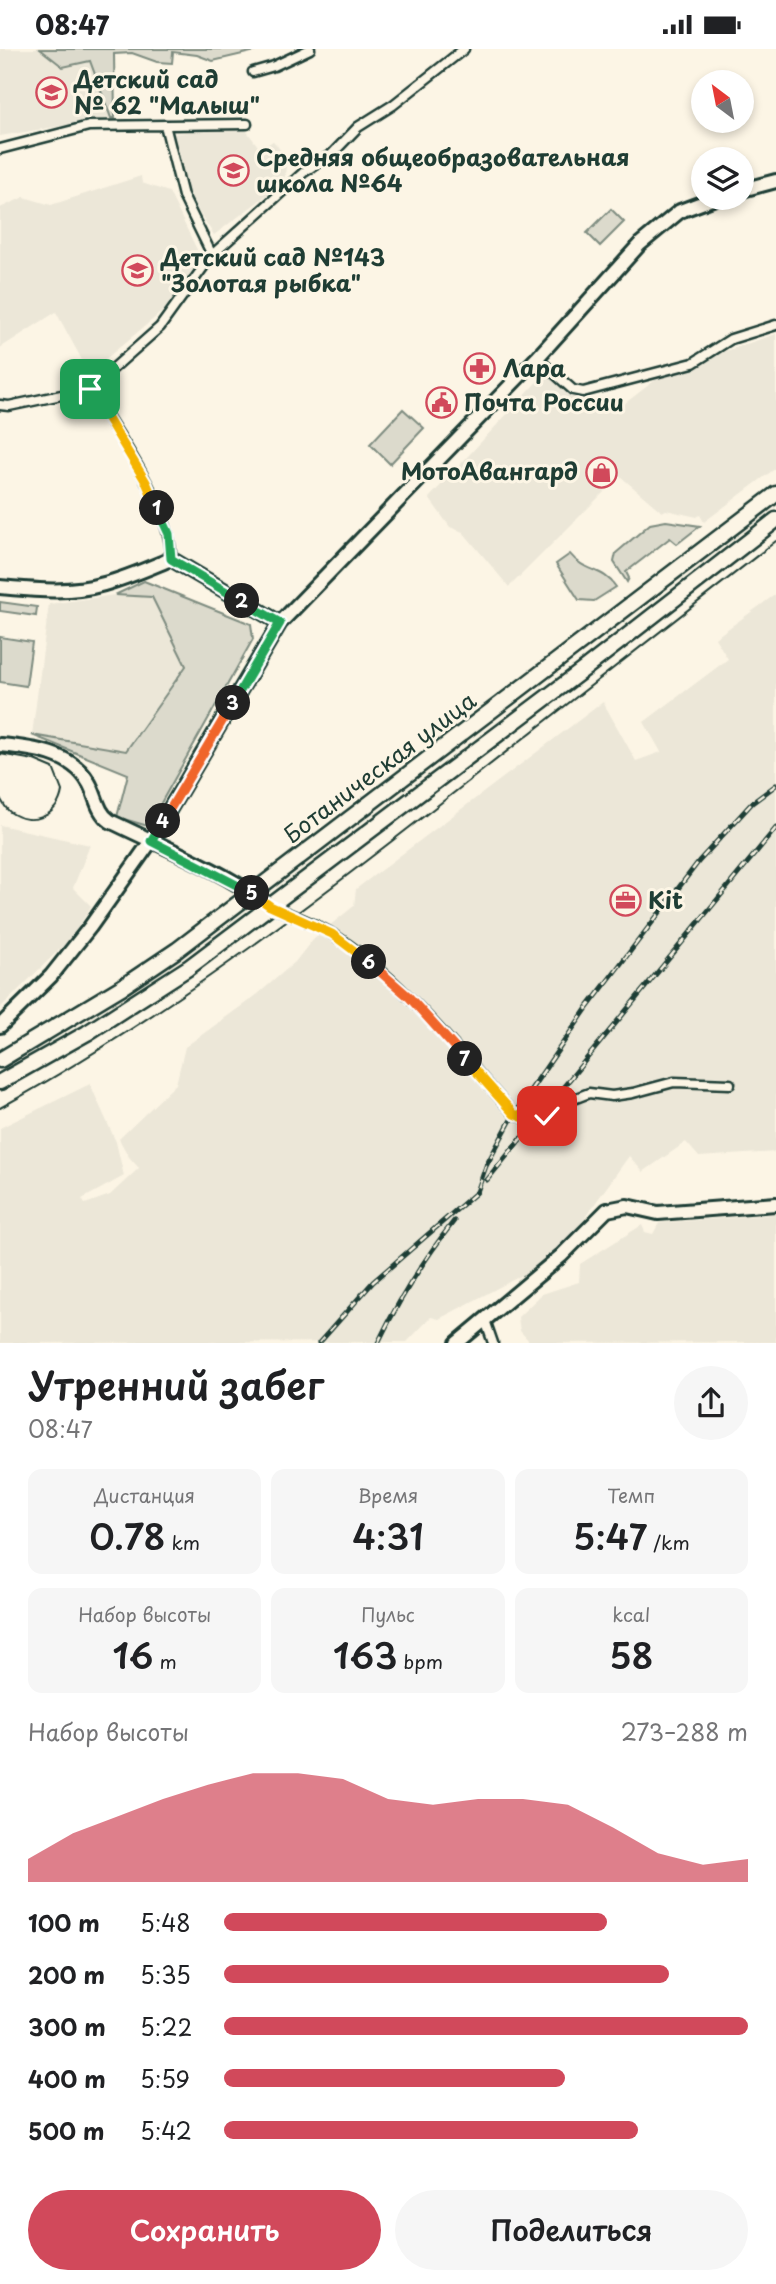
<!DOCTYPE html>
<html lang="ru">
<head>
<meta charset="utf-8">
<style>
	:root { --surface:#fff; --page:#f6f6f6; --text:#202124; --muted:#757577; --accent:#d1495b }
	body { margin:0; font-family:"Playpen Sans",sans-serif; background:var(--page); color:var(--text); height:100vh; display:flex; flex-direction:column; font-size:26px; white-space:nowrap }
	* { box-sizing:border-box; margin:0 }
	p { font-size:23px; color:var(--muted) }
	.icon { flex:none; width:38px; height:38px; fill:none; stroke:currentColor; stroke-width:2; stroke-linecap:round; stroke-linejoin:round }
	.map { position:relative; height:1294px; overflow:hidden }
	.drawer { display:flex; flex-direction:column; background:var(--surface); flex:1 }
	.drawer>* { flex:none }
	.needle { width:46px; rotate:328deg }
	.tools { position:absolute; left:691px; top:21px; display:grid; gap:14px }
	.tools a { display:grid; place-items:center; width:63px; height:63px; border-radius:50%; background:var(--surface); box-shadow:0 4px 10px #0003; font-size:35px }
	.pin { position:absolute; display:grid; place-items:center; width:60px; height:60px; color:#fff; margin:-30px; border-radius:14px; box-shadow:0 4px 10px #0006 }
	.km { position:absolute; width:35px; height:35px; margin:-18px; border-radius:50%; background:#222; color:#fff; font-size:19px; line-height:35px; text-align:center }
	.round { display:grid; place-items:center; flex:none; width:74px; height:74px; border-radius:37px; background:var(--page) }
	.headline { display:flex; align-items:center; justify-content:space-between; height:119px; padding:0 28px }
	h1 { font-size:38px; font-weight:600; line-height:52px }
	.metrics { display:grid; grid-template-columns:repeat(3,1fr); gap:10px; height:119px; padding:7px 28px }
	.metrics div { display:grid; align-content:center; border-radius:14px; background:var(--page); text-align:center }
	.metrics b { font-size:35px; font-weight:600 }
	.metrics small { font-size:19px; font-weight:400 }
	.metrics p { font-size:19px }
	.chart { height:196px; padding:14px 28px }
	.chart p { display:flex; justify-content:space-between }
	.chart svg { width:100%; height:126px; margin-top:7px; fill:var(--accent); opacity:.7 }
	.action { display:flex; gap:14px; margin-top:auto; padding:14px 28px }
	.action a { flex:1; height:80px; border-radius:42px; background:var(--accent); color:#fff; font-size:28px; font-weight:600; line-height:80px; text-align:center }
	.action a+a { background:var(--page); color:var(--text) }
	ul { padding:0 28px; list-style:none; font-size:23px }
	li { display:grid; grid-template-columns:112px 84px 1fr; align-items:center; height:52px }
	li i { height:18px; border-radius:9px; background:var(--accent) }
	.status { display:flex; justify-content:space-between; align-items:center; height:49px; padding:0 35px; background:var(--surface); direction:ltr }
	.status svg { height:19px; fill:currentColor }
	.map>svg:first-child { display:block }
	.built { fill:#ece7d8 }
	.green { fill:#dcdacc; stroke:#7e8c80; stroke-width:2 }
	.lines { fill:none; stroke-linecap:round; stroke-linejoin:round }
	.street-casing { stroke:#1f3d34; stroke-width:13 }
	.secondary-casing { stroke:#1f3d34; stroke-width:18 }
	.primary-casing { stroke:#1f3d34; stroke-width:19 }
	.street { stroke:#fcf5e5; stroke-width:8 }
	.secondary { stroke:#fcf5e5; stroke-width:12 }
	.primary { stroke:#fcf5e5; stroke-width:14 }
	.tram { stroke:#1f3d34; stroke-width:2 }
	.rail-casing { stroke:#1f3d34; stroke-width:5 }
	.rail { stroke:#fcf5e5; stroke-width:2.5; stroke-dasharray:8; stroke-linecap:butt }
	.split-1-casing { stroke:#fff; stroke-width:14 }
	.split-2-casing { stroke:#fff; stroke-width:14 }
	.split-3-casing { stroke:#fff; stroke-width:14 }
	.split-4-casing { stroke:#fff; stroke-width:14 }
	.split-5-casing { stroke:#fff; stroke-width:14 }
	.split-6-casing { stroke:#fff; stroke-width:14 }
	.split-7-casing { stroke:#fff; stroke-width:14 }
	.split-8-casing { stroke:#fff; stroke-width:14 }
	.split-1 { stroke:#f5b400; stroke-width:9 }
	.split-2 { stroke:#22a559; stroke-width:9 }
	.split-3 { stroke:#22a559; stroke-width:9 }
	.split-4 { stroke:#f0652b; stroke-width:9 }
	.split-5 { stroke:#22a559; stroke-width:9 }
	.split-6 { stroke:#f5b400; stroke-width:9 }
	.split-7 { stroke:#f0652b; stroke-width:9 }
	.split-8 { stroke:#f5b400; stroke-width:9 }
	.labels { text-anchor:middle; stroke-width:6; stroke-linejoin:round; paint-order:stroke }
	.poi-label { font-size:23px; font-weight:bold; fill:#1f3d34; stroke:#fcf5e5; text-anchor:start }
	.street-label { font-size:23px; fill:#1f3d34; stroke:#fcf5e5 }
</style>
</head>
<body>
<div class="status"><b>08:47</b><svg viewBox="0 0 49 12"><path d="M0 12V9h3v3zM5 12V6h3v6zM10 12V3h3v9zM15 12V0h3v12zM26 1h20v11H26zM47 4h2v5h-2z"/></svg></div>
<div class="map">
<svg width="776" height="1294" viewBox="0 0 776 1294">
	<rect width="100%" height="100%" fill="#fcf5e5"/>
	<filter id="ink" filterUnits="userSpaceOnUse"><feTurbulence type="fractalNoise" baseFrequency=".0143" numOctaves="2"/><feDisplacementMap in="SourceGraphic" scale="14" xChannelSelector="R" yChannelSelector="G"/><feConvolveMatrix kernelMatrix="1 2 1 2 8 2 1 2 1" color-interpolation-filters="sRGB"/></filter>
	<g filter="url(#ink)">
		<!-- built -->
		<path class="built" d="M0,0h40l23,18 27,-6 21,57 -111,18z
			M243,77l17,23 13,-8 3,3 11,16 -3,22 -70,53 -27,-41 -16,-60z
			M141,127l1,7 27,9 32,66 -37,52 -75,63 -33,-61 -56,36v-140l24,-11 27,8z
			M776,285v134l-72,54 -4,-7 -3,2 -31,-7 -4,2 -42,-36 -111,111 -46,-55 -13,-5 -21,-29 117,-126 38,27 40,5 43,-33z
			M776,545v558l-77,5 -13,-15 -43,30 -14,-16 -48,67 -24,29 -29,20 -89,47 -8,-2 -24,25 -407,1v-215l90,-44 26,58 8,34 -42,23 3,5 25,-9 29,-27 -10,-11 -10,-18 57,-55 9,-37 73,-53 37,-32 18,-23 41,-33 2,-17 247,-187 33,59 25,-9 -17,-30 84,-63 -13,-21z
			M115,546l37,2 34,69 -60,85 -94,-16 17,-131z
			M0,776l90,20 -17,43 18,18 -18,30 -73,72z
			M776,1165v128l-245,1 -11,-12 -2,-14 24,-23 37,-12 1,-18 62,-39 3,7 8,2 6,-11z"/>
		<!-- green -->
		<path class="green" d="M40,0h224l-51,12 -16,-6 -24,-3 -1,11 -15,-1 -25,-9 -18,1 1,64h-4l-21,-57 -27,6z
			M611,160l13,13 -24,24 -13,-13z
			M403,360l21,19 -34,36 -20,-20z
			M666,472l34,5 -23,18 -7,-6 -44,34 3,6 -2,4 -13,-20 2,-9 34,-29z
			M570,505c15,19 33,13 46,33l-22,14 -15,-1 -23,-36z
			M144,532l107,43 2,15 -105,187 -31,-9 11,-43 -96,-39 94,16 60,-85 -34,-69 -37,-2z
			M0,553l37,5 -1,9 -36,-5z
			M0,588l32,5 -6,44 -26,-4z"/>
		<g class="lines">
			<defs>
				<path id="street" d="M253,23l21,-6 36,-17
					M165,76l18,71 29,59 -52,72 -70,62c26,42 83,122 81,170
					M0,100l89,-23 158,-2
					M212,206l92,-83 28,-18 26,-27 35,-22 71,-56
					M537,309l36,32 10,2 110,-29 38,-24 45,-14
					M0,356l9,1 81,-17
					M270,857c21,9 45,17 64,29 71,46 124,117 180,179l20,8 37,-22 18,-7 23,3 21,-3 41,-11 56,2
					M485,1271l8,23"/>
				<path id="secondary" d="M742,141l34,-9
					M0,538c34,3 70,7 104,-3 23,-6 45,-16 67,-25l109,64
					M0,696c31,3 72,7 89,38 7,12 8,29 21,38 53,26 112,49 160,85
					M0,977l51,-50 39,-49 61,-86 129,-218 257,-265 103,-114 40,-33 35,-13
					M457,1294l104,-87 46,-46 20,-4 31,7 118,-9"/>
				<path id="primary" d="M0,1011l125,-75 52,-35 599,-456
					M0,1033l87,-49 101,-65 399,-301 189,-147"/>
			</defs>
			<!-- street casing -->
			<use href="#street" class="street-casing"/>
			<!-- secondary casing -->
			<use href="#secondary" class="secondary-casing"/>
			<!-- primary casing -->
			<use href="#primary" class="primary-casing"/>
			<!-- street -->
			<use href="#street" class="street"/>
			<!-- secondary -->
			<use href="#secondary" class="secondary"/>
			<!-- primary -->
			<use href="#primary" class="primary"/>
			<!-- tram -->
			<path class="tram" d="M0,705l34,6 19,8 9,23c-4,26 -31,36 -52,21 -4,-3 -7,-9 -10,-14
				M0,1059c161,-89 307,-200 451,-313 108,-85 216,-170 325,-254"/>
			<defs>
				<path id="rail" d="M487,1131l289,-352
					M319,1294l54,-61 104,-90 9,-26 28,-52 73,-106 112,-147 53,-58 24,-18
					M378,1294c21,-44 46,-84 76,-122"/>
			</defs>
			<!-- rail casing -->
			<use href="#rail" class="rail-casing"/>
			<!-- rail -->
			<use href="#rail" class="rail"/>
		</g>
	</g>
	<g class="lines" filter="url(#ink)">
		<defs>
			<path id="split-1" d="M90,340l56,93 11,26"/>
			<path id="split-2" d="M157,459l12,26 2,25 71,42"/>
			<path id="split-3" d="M233,654l47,-80 -38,-22"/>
			<path id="split-4" d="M163,772l70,-118"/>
			<path id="split-5" d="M163,772l-12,20 101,52"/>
			<path id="split-6" d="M252,844l18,13 62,28 37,28"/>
			<path id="split-7" d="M369,913l40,35 56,62"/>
			<path id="split-8" d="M465,1010l49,55 20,8 13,-6"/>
		</defs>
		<!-- split-1 casing -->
		<use href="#split-1" class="split-1-casing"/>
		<!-- split-2 casing -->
		<use href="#split-2" class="split-2-casing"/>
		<!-- split-3 casing -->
		<use href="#split-3" class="split-3-casing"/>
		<!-- split-4 casing -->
		<use href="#split-4" class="split-4-casing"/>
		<!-- split-5 casing -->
		<use href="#split-5" class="split-5-casing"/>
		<!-- split-6 casing -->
		<use href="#split-6" class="split-6-casing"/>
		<!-- split-7 casing -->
		<use href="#split-7" class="split-7-casing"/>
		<!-- split-8 casing -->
		<use href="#split-8" class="split-8-casing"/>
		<!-- split-1 -->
		<use href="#split-1" class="split-1"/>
		<!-- split-2 -->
		<use href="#split-2" class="split-2"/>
		<!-- split-3 -->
		<use href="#split-3" class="split-3"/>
		<!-- split-4 -->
		<use href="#split-4" class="split-4"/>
		<!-- split-5 -->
		<use href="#split-5" class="split-5"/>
		<!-- split-6 -->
		<use href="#split-6" class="split-6"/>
		<!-- split-7 -->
		<use href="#split-7" class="split-7"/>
		<!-- split-8 -->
		<use href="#split-8" class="split-8"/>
	</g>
	<!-- icons -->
	<defs>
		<symbol id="school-ring" viewBox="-11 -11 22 22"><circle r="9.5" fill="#fcf5e5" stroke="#d1495b" stroke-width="1.5"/><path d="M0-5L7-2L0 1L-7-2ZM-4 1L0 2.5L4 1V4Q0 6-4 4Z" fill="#d1495b"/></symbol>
		<symbol id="pharmacy-ring" viewBox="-11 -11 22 22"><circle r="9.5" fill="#fcf5e5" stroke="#d1495b" stroke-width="1.5"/><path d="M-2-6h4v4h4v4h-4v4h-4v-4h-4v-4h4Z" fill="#d1495b"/></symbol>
		<symbol id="civic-ring" viewBox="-11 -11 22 22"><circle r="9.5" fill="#fcf5e5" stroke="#d1495b" stroke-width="1.5"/><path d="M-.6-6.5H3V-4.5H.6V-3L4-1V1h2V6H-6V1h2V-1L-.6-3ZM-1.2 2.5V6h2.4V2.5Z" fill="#d1495b"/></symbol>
		<symbol id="shop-ring" viewBox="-11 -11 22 22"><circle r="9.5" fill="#fcf5e5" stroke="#d1495b" stroke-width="1.5"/><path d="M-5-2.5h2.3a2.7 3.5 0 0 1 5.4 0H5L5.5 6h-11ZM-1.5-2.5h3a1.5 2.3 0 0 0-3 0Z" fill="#d1495b"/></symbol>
		<symbol id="office-ring" viewBox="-11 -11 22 22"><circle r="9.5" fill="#fcf5e5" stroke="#d1495b" stroke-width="1.5"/><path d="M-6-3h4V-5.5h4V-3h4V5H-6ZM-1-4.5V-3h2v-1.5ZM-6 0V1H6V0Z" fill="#d1495b"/></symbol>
	</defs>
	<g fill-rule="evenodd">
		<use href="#school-ring" x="34" y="26" width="35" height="35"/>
		<use href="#school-ring" x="216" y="104" width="35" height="35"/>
		<use href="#school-ring" x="120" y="204" width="35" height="35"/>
		<use href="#pharmacy-ring" x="462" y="302" width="35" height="35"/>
		<use href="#civic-ring" x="424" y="336" width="35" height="35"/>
		<use href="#shop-ring" x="584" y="406" width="35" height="35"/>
		<use href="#office-ring" x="608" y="834" width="35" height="35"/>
	</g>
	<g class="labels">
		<!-- poi labels -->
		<g class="poi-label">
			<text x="74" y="39">Детский сад<tspan x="74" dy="26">№ 62 "Малыш"</tspan></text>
			<text x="256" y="117">Средняя общеобразовательная<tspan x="256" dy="26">школа №64</tspan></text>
			<text x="161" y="217">Детский сад №143<tspan x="161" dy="26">"Золотая рыбка"</tspan></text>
			<text x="503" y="328">Лара</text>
			<text x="464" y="362">Почта России</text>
			<text x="578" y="431" text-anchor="end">МотоАвангард</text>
			<text x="648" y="860">Kit</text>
		</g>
		<!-- street labels -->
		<g class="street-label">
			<text transform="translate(380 719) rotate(-37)" y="8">Ботаническая улица</text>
		</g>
	</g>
</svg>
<div class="tools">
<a><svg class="needle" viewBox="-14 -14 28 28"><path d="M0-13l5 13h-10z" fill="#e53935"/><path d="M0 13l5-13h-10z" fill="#757577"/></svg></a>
<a><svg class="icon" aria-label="layers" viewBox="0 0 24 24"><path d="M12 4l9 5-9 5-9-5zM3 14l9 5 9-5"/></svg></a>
</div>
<div class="pin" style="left:90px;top:340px;background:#1e9e55"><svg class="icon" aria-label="arrive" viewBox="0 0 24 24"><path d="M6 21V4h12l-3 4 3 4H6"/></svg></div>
<div class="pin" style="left:547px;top:1067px;background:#d93025"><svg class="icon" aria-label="check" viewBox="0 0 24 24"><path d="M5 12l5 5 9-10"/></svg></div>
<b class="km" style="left:157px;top:459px">1</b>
<b class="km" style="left:242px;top:552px">2</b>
<b class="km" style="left:233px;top:654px">3</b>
<b class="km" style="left:163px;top:772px">4</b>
<b class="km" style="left:252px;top:844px">5</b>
<b class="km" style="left:369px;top:913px">6</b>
<b class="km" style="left:465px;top:1010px">7</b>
</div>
<section class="drawer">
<div class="headline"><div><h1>Утренний забег</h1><p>08:47</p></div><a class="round"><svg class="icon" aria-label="share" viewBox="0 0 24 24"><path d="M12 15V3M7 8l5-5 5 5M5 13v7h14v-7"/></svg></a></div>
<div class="metrics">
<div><p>Дистанция</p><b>0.78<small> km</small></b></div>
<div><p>Время</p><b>4:31</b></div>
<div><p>Темп</p><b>5:47<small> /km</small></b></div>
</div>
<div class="metrics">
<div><p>Набор высоты</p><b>16<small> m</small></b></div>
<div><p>Пульс</p><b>163<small> bpm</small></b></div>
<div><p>kcal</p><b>58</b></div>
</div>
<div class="chart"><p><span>Набор высоты</span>273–288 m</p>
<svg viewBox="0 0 160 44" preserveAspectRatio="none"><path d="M0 44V36L10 27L20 21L30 15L40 10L50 6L60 6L70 8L80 15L90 17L100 15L110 15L120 17L130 25L140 34L150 38L160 36V44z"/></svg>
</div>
<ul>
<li><b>100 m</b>5:48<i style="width:73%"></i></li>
<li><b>200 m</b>5:35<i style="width:85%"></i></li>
<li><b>300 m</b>5:22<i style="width:100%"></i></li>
<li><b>400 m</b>5:59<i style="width:65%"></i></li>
<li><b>500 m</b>5:42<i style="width:79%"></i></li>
</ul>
<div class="action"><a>Сохранить</a><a>Поделиться</a></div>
</section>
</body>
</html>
